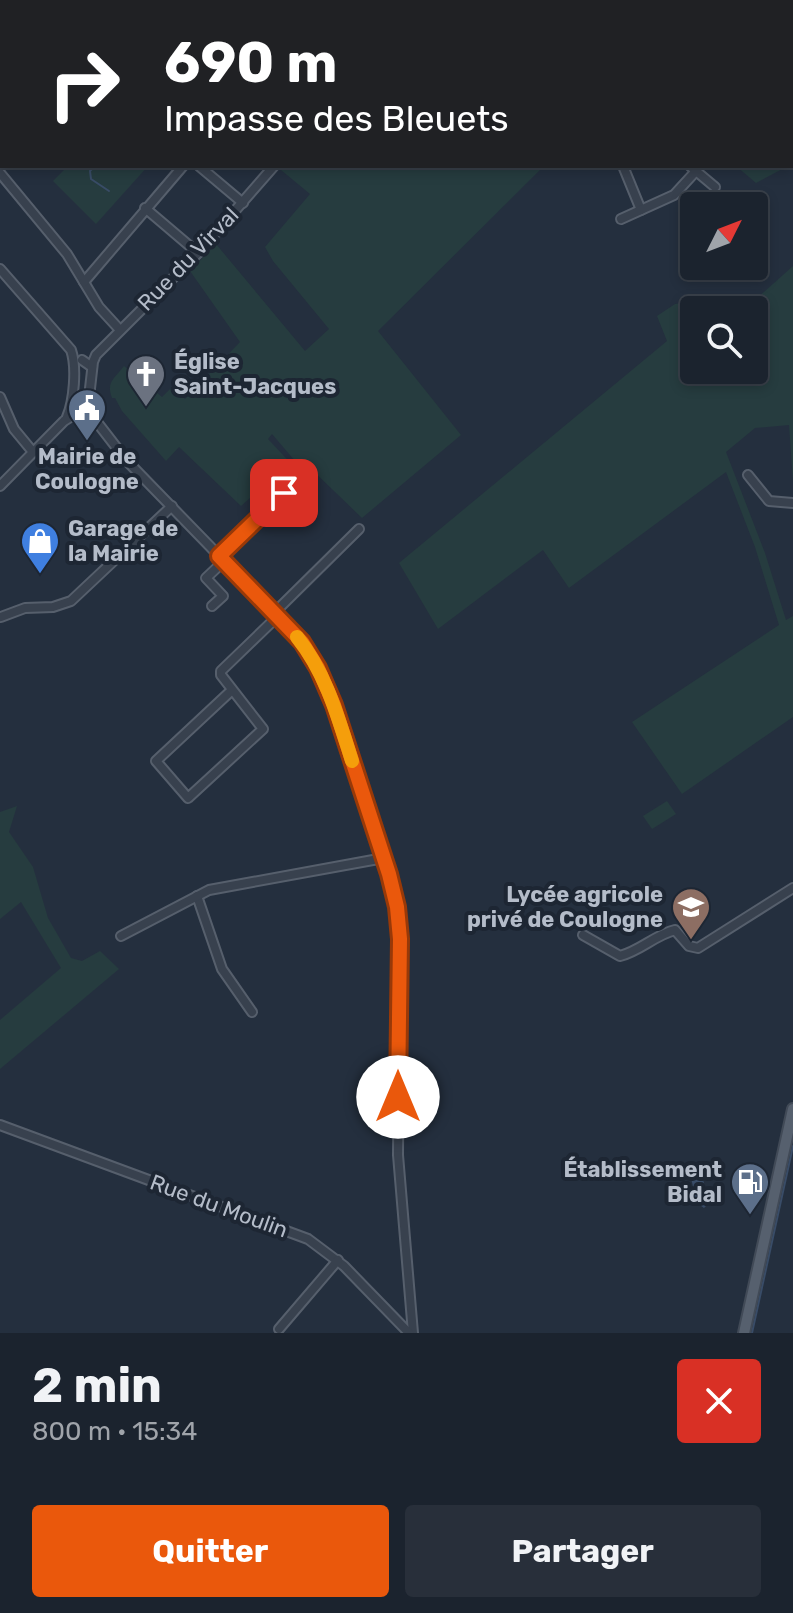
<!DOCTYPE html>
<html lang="fr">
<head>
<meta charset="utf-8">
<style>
  :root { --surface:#1b232e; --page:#282f3a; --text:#f1f3f6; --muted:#a0a4aa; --line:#39404a; --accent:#ea580c }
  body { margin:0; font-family:Rubik,sans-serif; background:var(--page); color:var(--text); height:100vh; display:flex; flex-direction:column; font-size:30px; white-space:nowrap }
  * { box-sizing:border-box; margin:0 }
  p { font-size:26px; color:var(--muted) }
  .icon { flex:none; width:44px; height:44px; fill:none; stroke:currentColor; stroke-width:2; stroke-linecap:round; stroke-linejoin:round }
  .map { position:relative; height:1333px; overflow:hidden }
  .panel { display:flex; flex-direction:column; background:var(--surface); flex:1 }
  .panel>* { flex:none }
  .hud { position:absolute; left:0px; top:0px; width:794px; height:168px; box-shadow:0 4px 12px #0003,0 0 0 2px var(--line); background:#202124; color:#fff; overflow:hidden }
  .needle { width:52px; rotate:48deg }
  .controls { position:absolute; left:680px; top:192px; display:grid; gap:16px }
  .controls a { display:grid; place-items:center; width:88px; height:88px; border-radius:8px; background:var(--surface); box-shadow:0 4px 12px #0003,0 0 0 2px var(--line); font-size:40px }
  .pin { position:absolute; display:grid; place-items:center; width:68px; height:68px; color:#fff; margin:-34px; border-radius:16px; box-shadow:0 4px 12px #0006 }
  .me { position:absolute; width:88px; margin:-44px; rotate:0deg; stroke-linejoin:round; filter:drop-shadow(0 0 6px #0008) }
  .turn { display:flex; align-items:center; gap:28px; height:168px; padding:0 32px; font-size:36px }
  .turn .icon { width:104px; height:104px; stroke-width:2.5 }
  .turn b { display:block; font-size:56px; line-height:68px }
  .round { display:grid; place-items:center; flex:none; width:84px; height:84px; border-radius:8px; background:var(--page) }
  .headline { display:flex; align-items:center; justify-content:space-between; height:136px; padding:0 32px }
  h1 { font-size:48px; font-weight:700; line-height:60px }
  .cta { display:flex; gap:16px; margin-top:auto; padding:16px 32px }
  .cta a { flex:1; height:92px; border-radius:8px; background:var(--accent); color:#fff; font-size:32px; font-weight:700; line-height:92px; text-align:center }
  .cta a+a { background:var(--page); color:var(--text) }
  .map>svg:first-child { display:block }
  .green { fill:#263c3f; fill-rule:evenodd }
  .water { fill:#394c67 }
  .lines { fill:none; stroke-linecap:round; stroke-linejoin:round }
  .stream { stroke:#394c67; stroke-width:2 }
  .minor-casing { stroke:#565f6c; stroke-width:12 }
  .major-casing { stroke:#414a57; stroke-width:14 }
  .minor { stroke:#38414e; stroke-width:8 }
  .major { stroke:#56606e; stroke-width:10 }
  .route-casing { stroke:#983908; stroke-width:20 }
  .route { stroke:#ea580c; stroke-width:14 }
  .slow { stroke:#f59e0b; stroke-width:14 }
  .labels { text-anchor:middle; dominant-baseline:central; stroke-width:8; stroke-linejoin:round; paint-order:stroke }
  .street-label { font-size:22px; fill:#b4bcc9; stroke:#1d2633 }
  .poi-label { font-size:22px; font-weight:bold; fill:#b4bcc9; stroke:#1d2633; text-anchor:start }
</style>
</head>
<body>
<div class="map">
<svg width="793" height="1333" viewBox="0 0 793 1333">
  <rect width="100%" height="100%" fill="#242f3e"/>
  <g class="green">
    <polygon points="121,0 326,0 119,2"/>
    <polygon points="68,166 148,166 96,224 53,181"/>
    <path d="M284 166H544L378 331 461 435 362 518 306 464 301 468 272 434 268 439 298 471 261 506 251 497 241 506 179 447 166 461 122 411 115 398H112C106 382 114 379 124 366L162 397 172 387 185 399 240 342 190 271 216 244 305 351 329 329 273 261 265 247 310 194 281 170Z"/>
    <polygon points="736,166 788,166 756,183"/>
    <path d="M793 266V482L789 425 755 428 726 452 765 553 786 620 793 616V717L682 794 632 722 779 625 755 547 726 472 569 588 543 550 438 629 399 563 667 341 657 316 675 304 735 298 747 307ZM694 310H754V370H694Z"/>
    <polygon points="667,801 676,814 652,829 643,816"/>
    <polygon points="17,806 9,832 33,867 48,918 71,958 82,961 100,951 119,969 0,1069 0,1020 61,968 21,902 0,919 0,812"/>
  </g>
  <path class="water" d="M697 1168C705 1179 706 1192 707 1205L704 1208 697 1203 690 1174 691 1169Z"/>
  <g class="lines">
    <g class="stream">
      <polyline points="322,2 323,0"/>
      <polyline points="95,166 90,171 91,179 109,191"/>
      <polyline points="752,1333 793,1146"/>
    </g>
    <defs>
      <g id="minor">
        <polyline points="478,0 479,2"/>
        <polyline points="553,0 554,2"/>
        <polyline points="327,2 329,2"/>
        <polyline points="415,2 417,0"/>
        <polyline points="633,2 635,0"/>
        <polyline points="199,166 243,203"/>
        <polyline points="623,166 641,210"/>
        <polyline points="690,166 715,187"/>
        <polyline points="0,173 67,254 99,307 120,330"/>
        <polyline points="145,208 198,253"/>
        <polyline points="621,219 674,195 696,171"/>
        <path d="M0 269 71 350C77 367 74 401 67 417"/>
        <polyline points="84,282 183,166"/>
        <polyline points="82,360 92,367"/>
        <polyline points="0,397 14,429 33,452"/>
        <polyline points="86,408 127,461 297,636 315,662 332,697 389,874 397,907 400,939 398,1155 413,1333"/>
        <polyline points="748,475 769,501 793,503"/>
        <polyline points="0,486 64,421 88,406 93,362 96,355 198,253 274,166"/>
        <polyline points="219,556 305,472"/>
        <polyline points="212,606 223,596 206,578 224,561"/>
        <polyline points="275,612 359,529"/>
        <polyline points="1,617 25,608 53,607 71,601 172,506"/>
        <polyline points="232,690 156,761 188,798 263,729 221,675 221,671 278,616"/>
        <polyline points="197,896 222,969 252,1012"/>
        <path d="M583 935 620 956C640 951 655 935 675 930L689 946 698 948 793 888"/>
        <polyline points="121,936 209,890 384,858"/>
        <polyline points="0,1125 308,1239 344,1266 409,1333"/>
        <polyline points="279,1329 338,1260"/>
      </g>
      <g id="major">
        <polyline points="771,0 772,2"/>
        <polyline points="792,32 793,33"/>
        <polyline points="744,1333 793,1109"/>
      </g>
    </defs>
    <use href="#minor" class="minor-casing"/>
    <use href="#major" class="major-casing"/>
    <use href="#minor" class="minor"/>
    <use href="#major" class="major"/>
  </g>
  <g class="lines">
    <defs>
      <polyline id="route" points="284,493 219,556 302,642 318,668 334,705 389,874 397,907 400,939 398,1097"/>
    </defs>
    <use href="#route" class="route-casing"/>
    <use href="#route" class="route"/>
    <path class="slow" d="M297 637C326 673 338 717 352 761"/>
  </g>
  <defs>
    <symbol id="church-pin" viewBox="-11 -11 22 30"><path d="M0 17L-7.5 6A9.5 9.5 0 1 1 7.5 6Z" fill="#6b7280" stroke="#1d2633"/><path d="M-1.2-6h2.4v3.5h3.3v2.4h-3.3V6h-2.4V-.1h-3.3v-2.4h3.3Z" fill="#fff"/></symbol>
    <symbol id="civic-pin" viewBox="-11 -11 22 30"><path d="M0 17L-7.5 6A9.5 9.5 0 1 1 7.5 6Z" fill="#5c6f8a" stroke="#1d2633"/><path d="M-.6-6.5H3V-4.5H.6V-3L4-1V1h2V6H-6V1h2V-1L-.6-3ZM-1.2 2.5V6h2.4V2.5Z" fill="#fff"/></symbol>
    <symbol id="shop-pin" viewBox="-11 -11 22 30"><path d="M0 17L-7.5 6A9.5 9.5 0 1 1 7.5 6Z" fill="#3f7fe0" stroke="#1d2633"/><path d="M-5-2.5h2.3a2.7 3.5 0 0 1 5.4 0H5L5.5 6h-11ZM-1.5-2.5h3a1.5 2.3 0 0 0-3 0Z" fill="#fff"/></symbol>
    <symbol id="school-pin" viewBox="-11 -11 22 30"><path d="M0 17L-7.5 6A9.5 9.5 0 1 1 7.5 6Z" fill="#8d6e63" stroke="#1d2633"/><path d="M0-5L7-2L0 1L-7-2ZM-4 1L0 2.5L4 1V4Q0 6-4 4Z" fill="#fff"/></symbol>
    <symbol id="fuel-pin" viewBox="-11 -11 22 30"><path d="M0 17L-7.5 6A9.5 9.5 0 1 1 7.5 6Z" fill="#5c6f8a" stroke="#1d2633"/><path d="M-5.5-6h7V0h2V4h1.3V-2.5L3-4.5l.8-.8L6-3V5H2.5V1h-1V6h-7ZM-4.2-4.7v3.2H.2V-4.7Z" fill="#fff"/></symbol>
  </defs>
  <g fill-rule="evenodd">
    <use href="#church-pin" x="124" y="352" width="44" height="60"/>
    <use href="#civic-pin" x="65" y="386" width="44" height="60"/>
    <use href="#shop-pin" x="18" y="519" width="44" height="60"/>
    <use href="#school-pin" x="669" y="885" width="44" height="60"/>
    <use href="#fuel-pin" x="728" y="1160" width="44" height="60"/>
  </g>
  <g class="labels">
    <g class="street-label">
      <text transform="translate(188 259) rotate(-46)">Rue du Virval</text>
      <text transform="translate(219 1206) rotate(20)">Rue du Moulin</text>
    </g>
    <g class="poi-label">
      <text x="174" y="361">Église<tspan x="174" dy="25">Saint-Jacques</tspan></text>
      <text x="87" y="456" text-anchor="middle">Mairie de<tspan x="87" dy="25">Coulogne</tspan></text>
      <text x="68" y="528">Garage de<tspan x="68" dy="25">la Mairie</tspan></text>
      <text x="663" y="894" text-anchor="end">Lycée agricole<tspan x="663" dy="25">privé de Coulogne</tspan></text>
      <text x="722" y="1169" text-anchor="end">Établissement<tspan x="722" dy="25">Bidal</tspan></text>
    </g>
  </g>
</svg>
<div class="controls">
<a><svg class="needle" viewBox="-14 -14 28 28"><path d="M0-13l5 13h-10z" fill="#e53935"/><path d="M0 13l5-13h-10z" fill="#a0a4aa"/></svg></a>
<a><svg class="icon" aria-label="search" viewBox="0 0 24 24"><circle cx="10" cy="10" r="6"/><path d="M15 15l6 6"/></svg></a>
</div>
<div class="pin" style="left:284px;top:493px;background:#d93025"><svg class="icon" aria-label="arrive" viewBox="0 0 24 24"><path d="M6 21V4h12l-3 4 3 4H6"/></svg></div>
<svg class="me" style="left:398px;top:1097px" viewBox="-20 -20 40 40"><circle r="19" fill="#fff"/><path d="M0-13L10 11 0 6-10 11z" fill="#ea580c"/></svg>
<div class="hud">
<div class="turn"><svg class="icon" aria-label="right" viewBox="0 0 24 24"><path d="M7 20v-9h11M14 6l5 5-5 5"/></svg><div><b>690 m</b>Impasse des Bleuets</div></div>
</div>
</div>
<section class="panel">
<div class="headline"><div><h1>2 min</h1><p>800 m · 15:34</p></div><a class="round" style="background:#d93025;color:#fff"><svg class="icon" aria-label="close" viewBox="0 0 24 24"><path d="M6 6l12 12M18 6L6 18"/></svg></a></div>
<div class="cta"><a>Quitter</a><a>Partager</a></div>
</section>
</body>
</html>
